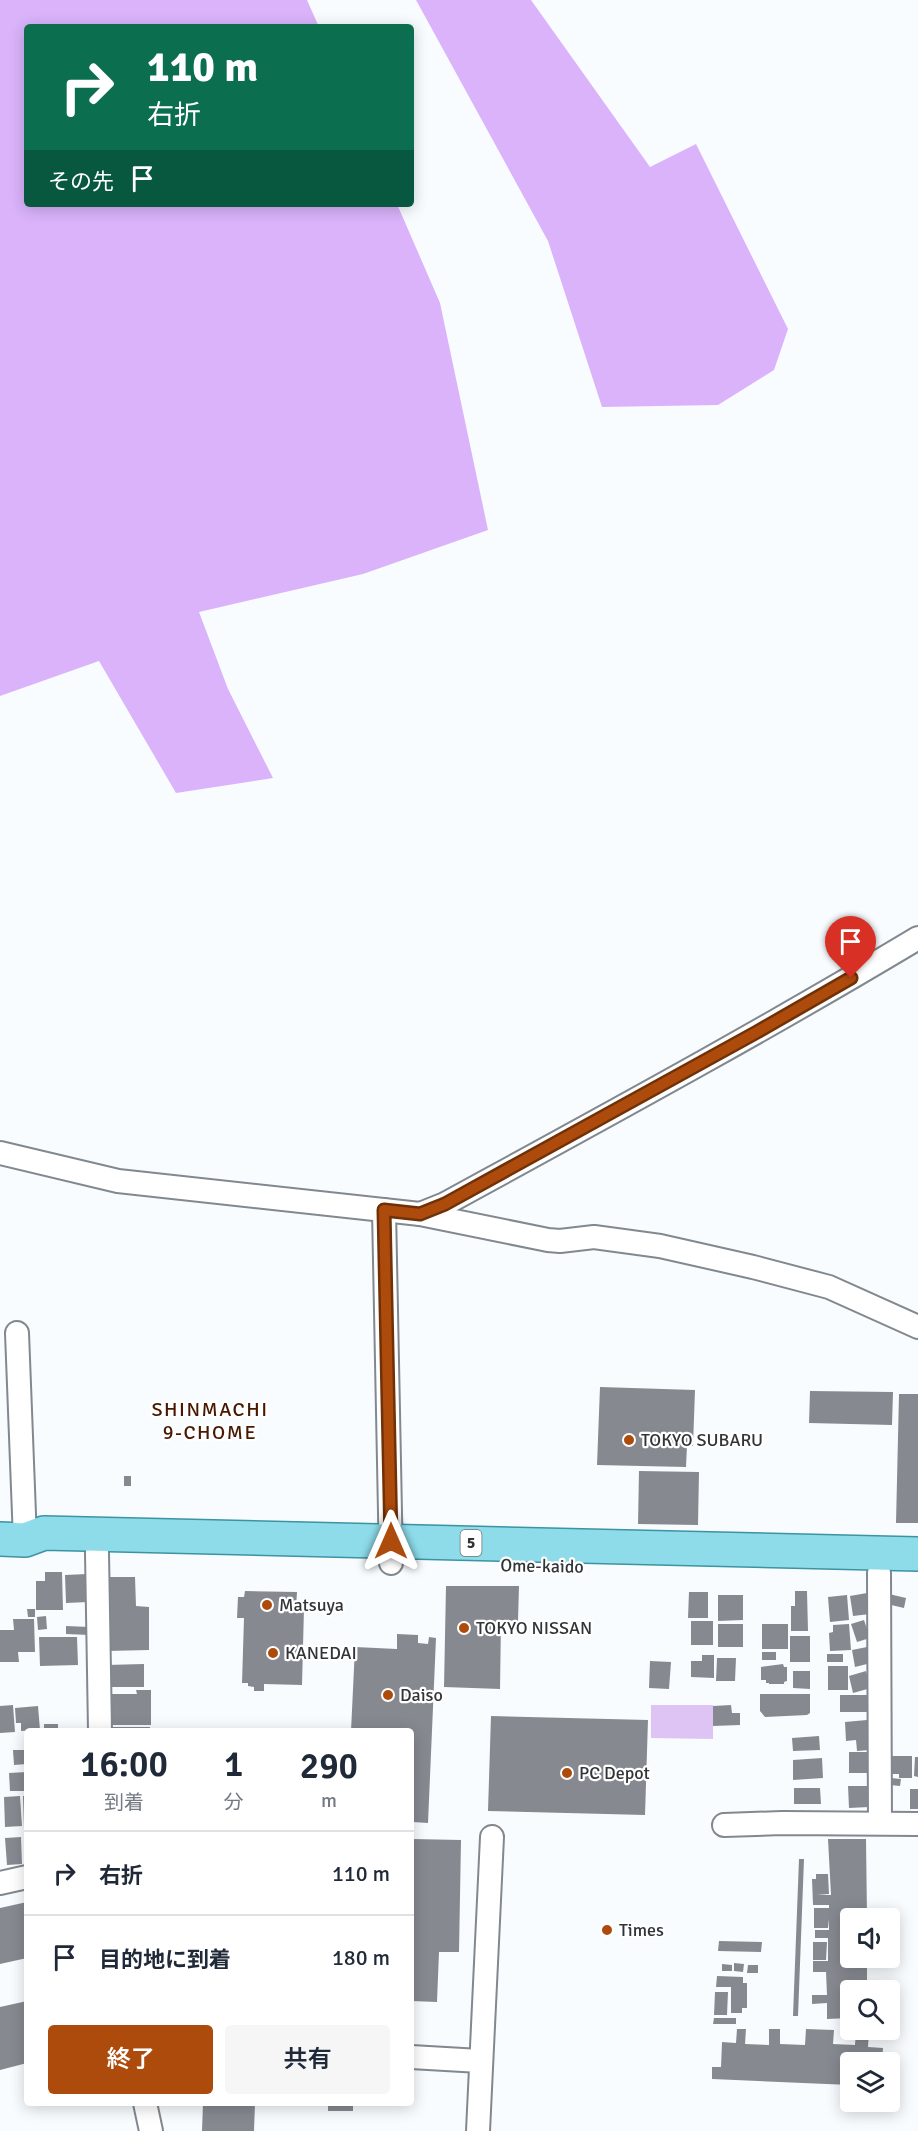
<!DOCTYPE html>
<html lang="ja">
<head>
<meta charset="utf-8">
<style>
  :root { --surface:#fff; --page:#f6f6f7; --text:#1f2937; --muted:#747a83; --line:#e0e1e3; --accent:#ad4b0d }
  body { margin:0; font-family:Signika,"Noto Sans JP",sans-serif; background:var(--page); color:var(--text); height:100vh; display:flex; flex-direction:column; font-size:22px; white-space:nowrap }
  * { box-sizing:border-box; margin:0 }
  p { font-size:20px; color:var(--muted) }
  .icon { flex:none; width:33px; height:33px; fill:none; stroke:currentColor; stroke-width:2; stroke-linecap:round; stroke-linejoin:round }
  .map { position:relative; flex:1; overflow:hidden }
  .panel { position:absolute; left:24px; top:1728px; width:390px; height:378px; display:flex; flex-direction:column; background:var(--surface); border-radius:6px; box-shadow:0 3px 15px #0003 }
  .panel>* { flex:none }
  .top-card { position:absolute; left:24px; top:24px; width:390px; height:183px; border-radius:6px; box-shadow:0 3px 15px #0003; background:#0b6e4f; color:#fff; overflow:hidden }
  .buttons { position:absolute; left:840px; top:1908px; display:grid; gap:12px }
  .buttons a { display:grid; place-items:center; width:60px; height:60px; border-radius:6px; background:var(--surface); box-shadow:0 3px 15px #0003; font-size:30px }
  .pin { position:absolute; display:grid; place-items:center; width:51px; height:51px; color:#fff; margin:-62px -26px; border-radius:50% 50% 50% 0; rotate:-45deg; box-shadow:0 0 6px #0007 }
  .pin .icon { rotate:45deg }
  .me { position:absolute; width:66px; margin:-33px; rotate:0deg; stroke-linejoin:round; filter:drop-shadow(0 0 4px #0008) }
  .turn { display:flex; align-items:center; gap:21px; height:126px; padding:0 24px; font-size:27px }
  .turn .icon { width:78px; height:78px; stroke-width:2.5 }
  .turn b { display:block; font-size:42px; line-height:51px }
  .then { display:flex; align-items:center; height:57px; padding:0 24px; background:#0003; gap:12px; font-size:22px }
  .eta { display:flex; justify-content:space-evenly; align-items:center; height:102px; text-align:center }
  .eta b { font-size:36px; font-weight:600; line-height:42px }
  .cta { display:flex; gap:12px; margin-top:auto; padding:12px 24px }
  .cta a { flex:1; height:69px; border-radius:6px; background:var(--accent); color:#fff; font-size:24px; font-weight:600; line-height:69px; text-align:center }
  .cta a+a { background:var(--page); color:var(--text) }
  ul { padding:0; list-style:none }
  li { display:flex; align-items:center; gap:18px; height:84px; padding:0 24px; border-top:2px solid var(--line) }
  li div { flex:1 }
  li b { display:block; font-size:22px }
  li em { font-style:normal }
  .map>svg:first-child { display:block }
  .green { fill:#dec4f4 }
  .forest { fill:#dab3fb }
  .building { fill:#878991 }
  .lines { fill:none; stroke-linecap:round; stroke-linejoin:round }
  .minor-casing { stroke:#81888f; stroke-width:26 }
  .primary-casing { stroke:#3c93a3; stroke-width:36 }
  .minor { stroke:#fff; stroke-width:22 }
  .primary { stroke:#8edcea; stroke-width:33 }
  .route-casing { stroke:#703108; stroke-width:15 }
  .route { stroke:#ad4b0d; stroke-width:10 }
  .poi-dot { fill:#ad4b0d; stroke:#fff; stroke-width:2 }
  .labels { text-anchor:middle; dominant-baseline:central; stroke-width:4.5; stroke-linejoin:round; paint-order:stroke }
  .shield { fill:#fff; stroke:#707274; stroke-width:1.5 }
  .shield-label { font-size:16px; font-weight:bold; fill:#323538 }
  .poi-label { font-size:18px; fill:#323538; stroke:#fff; text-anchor:start }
  .street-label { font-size:18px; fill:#323538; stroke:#fff }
  .neighbourhood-label { font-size:20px; letter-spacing:1.5px; fill:#481900; stroke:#fff }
</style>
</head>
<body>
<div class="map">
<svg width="918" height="2131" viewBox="0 0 918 2131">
  <rect width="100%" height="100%" fill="#f8fcfe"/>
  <polygon class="green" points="651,1705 713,1705 713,1739 651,1738"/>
  <g class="forest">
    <polygon points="0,0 307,0 319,27 27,27 27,204 397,204 440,303 488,530 363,574 199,612 228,689 273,778 176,793 99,661 0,696"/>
    <polygon points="416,0 531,0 650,167 696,144 788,329 774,370 718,405 602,407 548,241"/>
  </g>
  <g class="building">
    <polygon points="600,1387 695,1390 693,1446 687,1446 686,1467 597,1465"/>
    <polygon points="810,1391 893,1392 892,1425 809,1423"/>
    <polygon points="899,1394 918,1394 918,1523 896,1523"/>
    <polygon points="639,1471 699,1472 698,1525 638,1524"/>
    <rect x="124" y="1476" width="7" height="10"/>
    <polygon points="45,1572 62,1572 63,1610 36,1610 36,1581 45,1581"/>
    <polygon points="87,1574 88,1602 66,1603 65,1575"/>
    <polygon points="106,1577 135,1577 136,1606 149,1607 149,1650 107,1651"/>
    <polygon points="446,1586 519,1586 518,1621 501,1620 500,1689 444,1687"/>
    <polygon points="245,1591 297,1592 296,1608 304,1608 302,1685 264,1684 264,1691 254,1691 254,1687 248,1686 248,1683 242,1683 244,1618 237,1618 238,1597 244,1597"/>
    <polygon points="795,1591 807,1591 808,1631 791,1631 791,1606 795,1606"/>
    <polygon points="689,1592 708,1592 708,1618 688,1618"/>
    <polygon points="867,1593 870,1614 853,1616 850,1596"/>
    <polygon points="889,1594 906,1598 904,1608 887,1604"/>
    <polygon points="718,1595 743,1595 743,1620 718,1621"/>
    <polygon points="847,1595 849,1620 830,1622 828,1597"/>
    <polygon points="27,1609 35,1609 35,1617 28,1617"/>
    <polygon points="46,1616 47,1629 38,1630 37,1617"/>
    <polygon points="13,1619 34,1619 35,1652 18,1652 19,1662 0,1662 0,1630 14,1630"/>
    <polygon points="864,1620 870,1638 857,1642 851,1624"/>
    <rect x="691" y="1621" width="22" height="24"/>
    <rect x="718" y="1624" width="25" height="23"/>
    <rect x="762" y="1624" width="26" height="25"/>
    <polygon points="849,1624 851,1650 830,1651 829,1633 833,1632 833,1625"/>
    <polygon points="66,1626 90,1627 90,1635 66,1634"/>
    <polygon points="397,1634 418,1635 418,1643 428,1644 429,1637 436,1638 428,1823 413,1822 413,1815 411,1815 411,1731 351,1731 355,1647 397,1649"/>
    <rect x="790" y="1636" width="20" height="26"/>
    <polygon points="39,1637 77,1637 78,1665 40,1666"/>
    <polygon points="867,1647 871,1663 855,1667 852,1650"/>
    <rect x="762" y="1652" width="14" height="8"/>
    <rect x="827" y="1654" width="16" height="8"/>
    <polygon points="702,1655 714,1655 714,1678 691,1677 691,1661 702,1661"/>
    <polygon points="717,1658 736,1658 735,1681 716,1681"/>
    <polygon points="650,1661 671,1662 669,1689 649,1688"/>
    <polygon points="144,1664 144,1687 106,1687 106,1665"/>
    <polygon points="783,1664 784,1667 787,1667 787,1681 784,1682 784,1684 769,1684 769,1683 766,1683 766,1680 761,1680 761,1667"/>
    <rect x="828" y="1666" width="20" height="24"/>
    <polygon points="793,1671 810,1671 810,1689 793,1688"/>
    <polygon points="866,1671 871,1688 853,1693 849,1676"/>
    <polygon points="136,1690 151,1690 151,1725 110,1725 110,1694 137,1694"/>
    <polygon points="760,1694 810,1694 810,1713 807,1715 765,1717 760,1711"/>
    <rect x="840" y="1695" width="28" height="17"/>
    <polygon points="13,1705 15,1732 0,1733 0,1706"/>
    <polygon points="731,1705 732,1713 740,1713 740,1725 713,1726 713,1706"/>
    <polygon points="38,1706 40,1730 21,1731 21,1723 16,1723 15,1708"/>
    <polygon points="491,1716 648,1720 645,1815 488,1811"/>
    <polygon points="867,1720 870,1750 857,1751 856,1740 846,1741 845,1722"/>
    <rect x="44" y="1724" width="14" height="7"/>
    <rect x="110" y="1727" width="40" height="4"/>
    <polygon points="819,1736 820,1750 793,1751 792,1738"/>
    <polygon points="13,1750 27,1750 27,1764 14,1765"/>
    <rect x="849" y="1752" width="20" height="21"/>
    <polygon points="892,1756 912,1756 912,1778 899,1778 899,1774 890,1774 890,1759 892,1759"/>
    <polygon points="915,1757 918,1757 918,1777 914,1776"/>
    <polygon points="822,1758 823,1778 793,1780 793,1760"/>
    <polygon points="27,1772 27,1791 10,1791 9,1773"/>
    <polygon points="891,1778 901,1779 900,1786 890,1785"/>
    <polygon points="848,1786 869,1786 869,1807 849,1808"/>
    <polygon points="794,1788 820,1788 821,1804 794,1804"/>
    <rect x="910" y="1789" width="8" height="20"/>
    <polygon points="20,1796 22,1826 5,1827 4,1797"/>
    <polygon points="23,1796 27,1796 27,1829 24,1829"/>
    <polygon points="21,1837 22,1864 7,1865 5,1838"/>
    <polygon points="412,1839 461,1840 459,1952 439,1952 437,2002 411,2001"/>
    <polygon points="828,1839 866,1839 867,1918 850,1918 850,1958 867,1958 867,1990 850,1990 850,2018 827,2019 827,2003 812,2004 812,1995 827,1995 826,1972 813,1972 813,1961 828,1961 828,1938 815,1938 815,1930 829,1930 829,1919 828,1928 814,1928 814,1908 829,1908 829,1905 813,1905 812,1879 816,1879 816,1874 828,1874 829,1894 817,1895 831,1895"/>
    <polygon points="799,1859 804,1859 798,2016 793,2016"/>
    <polygon points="27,1902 27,1958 0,1964 0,1908"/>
    <polygon points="719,1941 762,1942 761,1952 718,1951"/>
    <polygon points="813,1942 827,1942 826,1960 813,1960"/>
    <polygon points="734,1963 744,1964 743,1972 734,1971"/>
    <polygon points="722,1964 732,1965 732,1971 722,1971"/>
    <polygon points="748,1965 758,1965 758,1973 747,1973"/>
    <polygon points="717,1976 743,1977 743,1983 747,1983 747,2008 742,2008 742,2013 731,2013 731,1987 716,1987"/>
    <polygon points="715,1992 728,1992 727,2015 714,2015"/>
    <polygon points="27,2001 27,2063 0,2070 0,2007"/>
    <polygon points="714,2018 736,2018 736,2024 713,2024"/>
    <polygon points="737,2029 746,2029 745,2044 769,2045 769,2029 780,2029 780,2044 805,2045 806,2029 834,2030 833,2044 855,2045 856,2031 869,2032 868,2047 883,2048 882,2062 850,2062 850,2085 712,2079 712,2067 721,2067 722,2042 736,2043"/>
    <polygon points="203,2103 255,2103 254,2131 202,2131"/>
    <rect x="328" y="2104" width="25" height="7"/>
  </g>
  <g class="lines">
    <defs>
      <g id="minor">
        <polyline points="0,1153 118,1181 420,1214 548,1240 560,1241 594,1237 660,1246 753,1267 829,1287 918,1327"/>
        <polyline points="384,1210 391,1563"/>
        <path d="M420 1214 445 1204C604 1117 763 1031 918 938"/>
        <polyline points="17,1333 25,1540"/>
        <polyline points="97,1553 100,1731"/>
        <polyline points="879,1573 880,1823"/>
        <polyline points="724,1825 782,1823 918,1824"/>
        <polyline points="0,1883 27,1877"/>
        <polyline points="411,2057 480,2061"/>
        <polyline points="145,2103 151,2131"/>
        <polyline points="478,2131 492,1837"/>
      </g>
      <polyline id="primary" points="0,1539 25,1540 44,1533 918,1554"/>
    </defs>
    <use href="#minor" class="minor-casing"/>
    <use href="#primary" class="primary-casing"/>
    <use href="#minor" class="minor"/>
    <use href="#primary" class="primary"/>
  </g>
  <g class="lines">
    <defs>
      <polyline id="route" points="391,1541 384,1210 420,1214 445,1204 757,1032 851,978"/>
    </defs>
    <use href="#route" class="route-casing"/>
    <use href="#route" class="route"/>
  </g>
  <g class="poi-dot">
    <circle cx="629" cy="1440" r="6"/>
    <circle cx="267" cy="1605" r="6"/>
    <circle cx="464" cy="1628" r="6"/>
    <circle cx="273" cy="1653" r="6"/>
    <circle cx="388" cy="1695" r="6"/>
    <circle cx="567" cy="1773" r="6"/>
    <circle cx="607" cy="1930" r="6"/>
  </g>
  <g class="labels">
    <rect class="shield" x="460.5" y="1530" width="21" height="26" rx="4.5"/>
    <g class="shield-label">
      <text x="471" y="1543">5</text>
    </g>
    <g class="poi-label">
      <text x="641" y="1440">TOKYO SUBARU</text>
      <text x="279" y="1605">Matsuya</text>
      <text x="476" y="1628">TOKYO NISSAN</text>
      <text x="285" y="1653">KANEDAI</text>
      <text x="400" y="1695">Daiso</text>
      <text x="579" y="1773">PC Depot</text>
      <text x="619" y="1930">Times</text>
    </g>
    <g class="street-label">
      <text transform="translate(542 1566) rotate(1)">Ome-kaido</text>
    </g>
    <g class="neighbourhood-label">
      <text x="210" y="1409">SHINMACHI<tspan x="210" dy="23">9-CHOME</tspan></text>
    </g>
  </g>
</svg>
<div class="buttons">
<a><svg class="icon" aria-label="sound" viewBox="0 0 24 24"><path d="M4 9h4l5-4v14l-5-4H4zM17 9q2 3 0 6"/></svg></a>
<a><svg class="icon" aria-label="search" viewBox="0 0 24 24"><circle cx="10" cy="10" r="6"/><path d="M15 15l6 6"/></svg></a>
<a><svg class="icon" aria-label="layers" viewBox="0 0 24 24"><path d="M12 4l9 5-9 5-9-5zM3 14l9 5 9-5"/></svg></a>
</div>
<div class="pin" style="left:851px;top:978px;background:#d93025"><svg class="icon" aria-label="arrive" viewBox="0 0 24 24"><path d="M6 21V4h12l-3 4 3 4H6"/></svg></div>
<svg class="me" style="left:391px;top:1541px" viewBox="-20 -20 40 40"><path d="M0-17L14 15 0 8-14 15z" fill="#ad4b0d" stroke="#fff" stroke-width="4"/></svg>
<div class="top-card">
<div class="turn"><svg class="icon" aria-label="right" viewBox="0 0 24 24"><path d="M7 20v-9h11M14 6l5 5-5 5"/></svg><div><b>110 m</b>右折</div></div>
<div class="then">その先<svg class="icon" aria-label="arrive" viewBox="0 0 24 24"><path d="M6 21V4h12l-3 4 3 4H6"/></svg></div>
</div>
<section class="panel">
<div class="eta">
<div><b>16:00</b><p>到着</p></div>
<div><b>1</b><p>分</p></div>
<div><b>290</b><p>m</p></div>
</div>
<ul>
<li><svg class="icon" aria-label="right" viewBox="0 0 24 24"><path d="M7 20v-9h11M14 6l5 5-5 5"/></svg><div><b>右折</b></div><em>110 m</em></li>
<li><svg class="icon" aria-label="arrive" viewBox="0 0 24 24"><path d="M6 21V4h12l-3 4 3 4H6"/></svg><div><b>目的地に到着</b></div><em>180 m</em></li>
</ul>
<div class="cta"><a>終了</a><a>共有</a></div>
</section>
</div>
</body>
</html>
